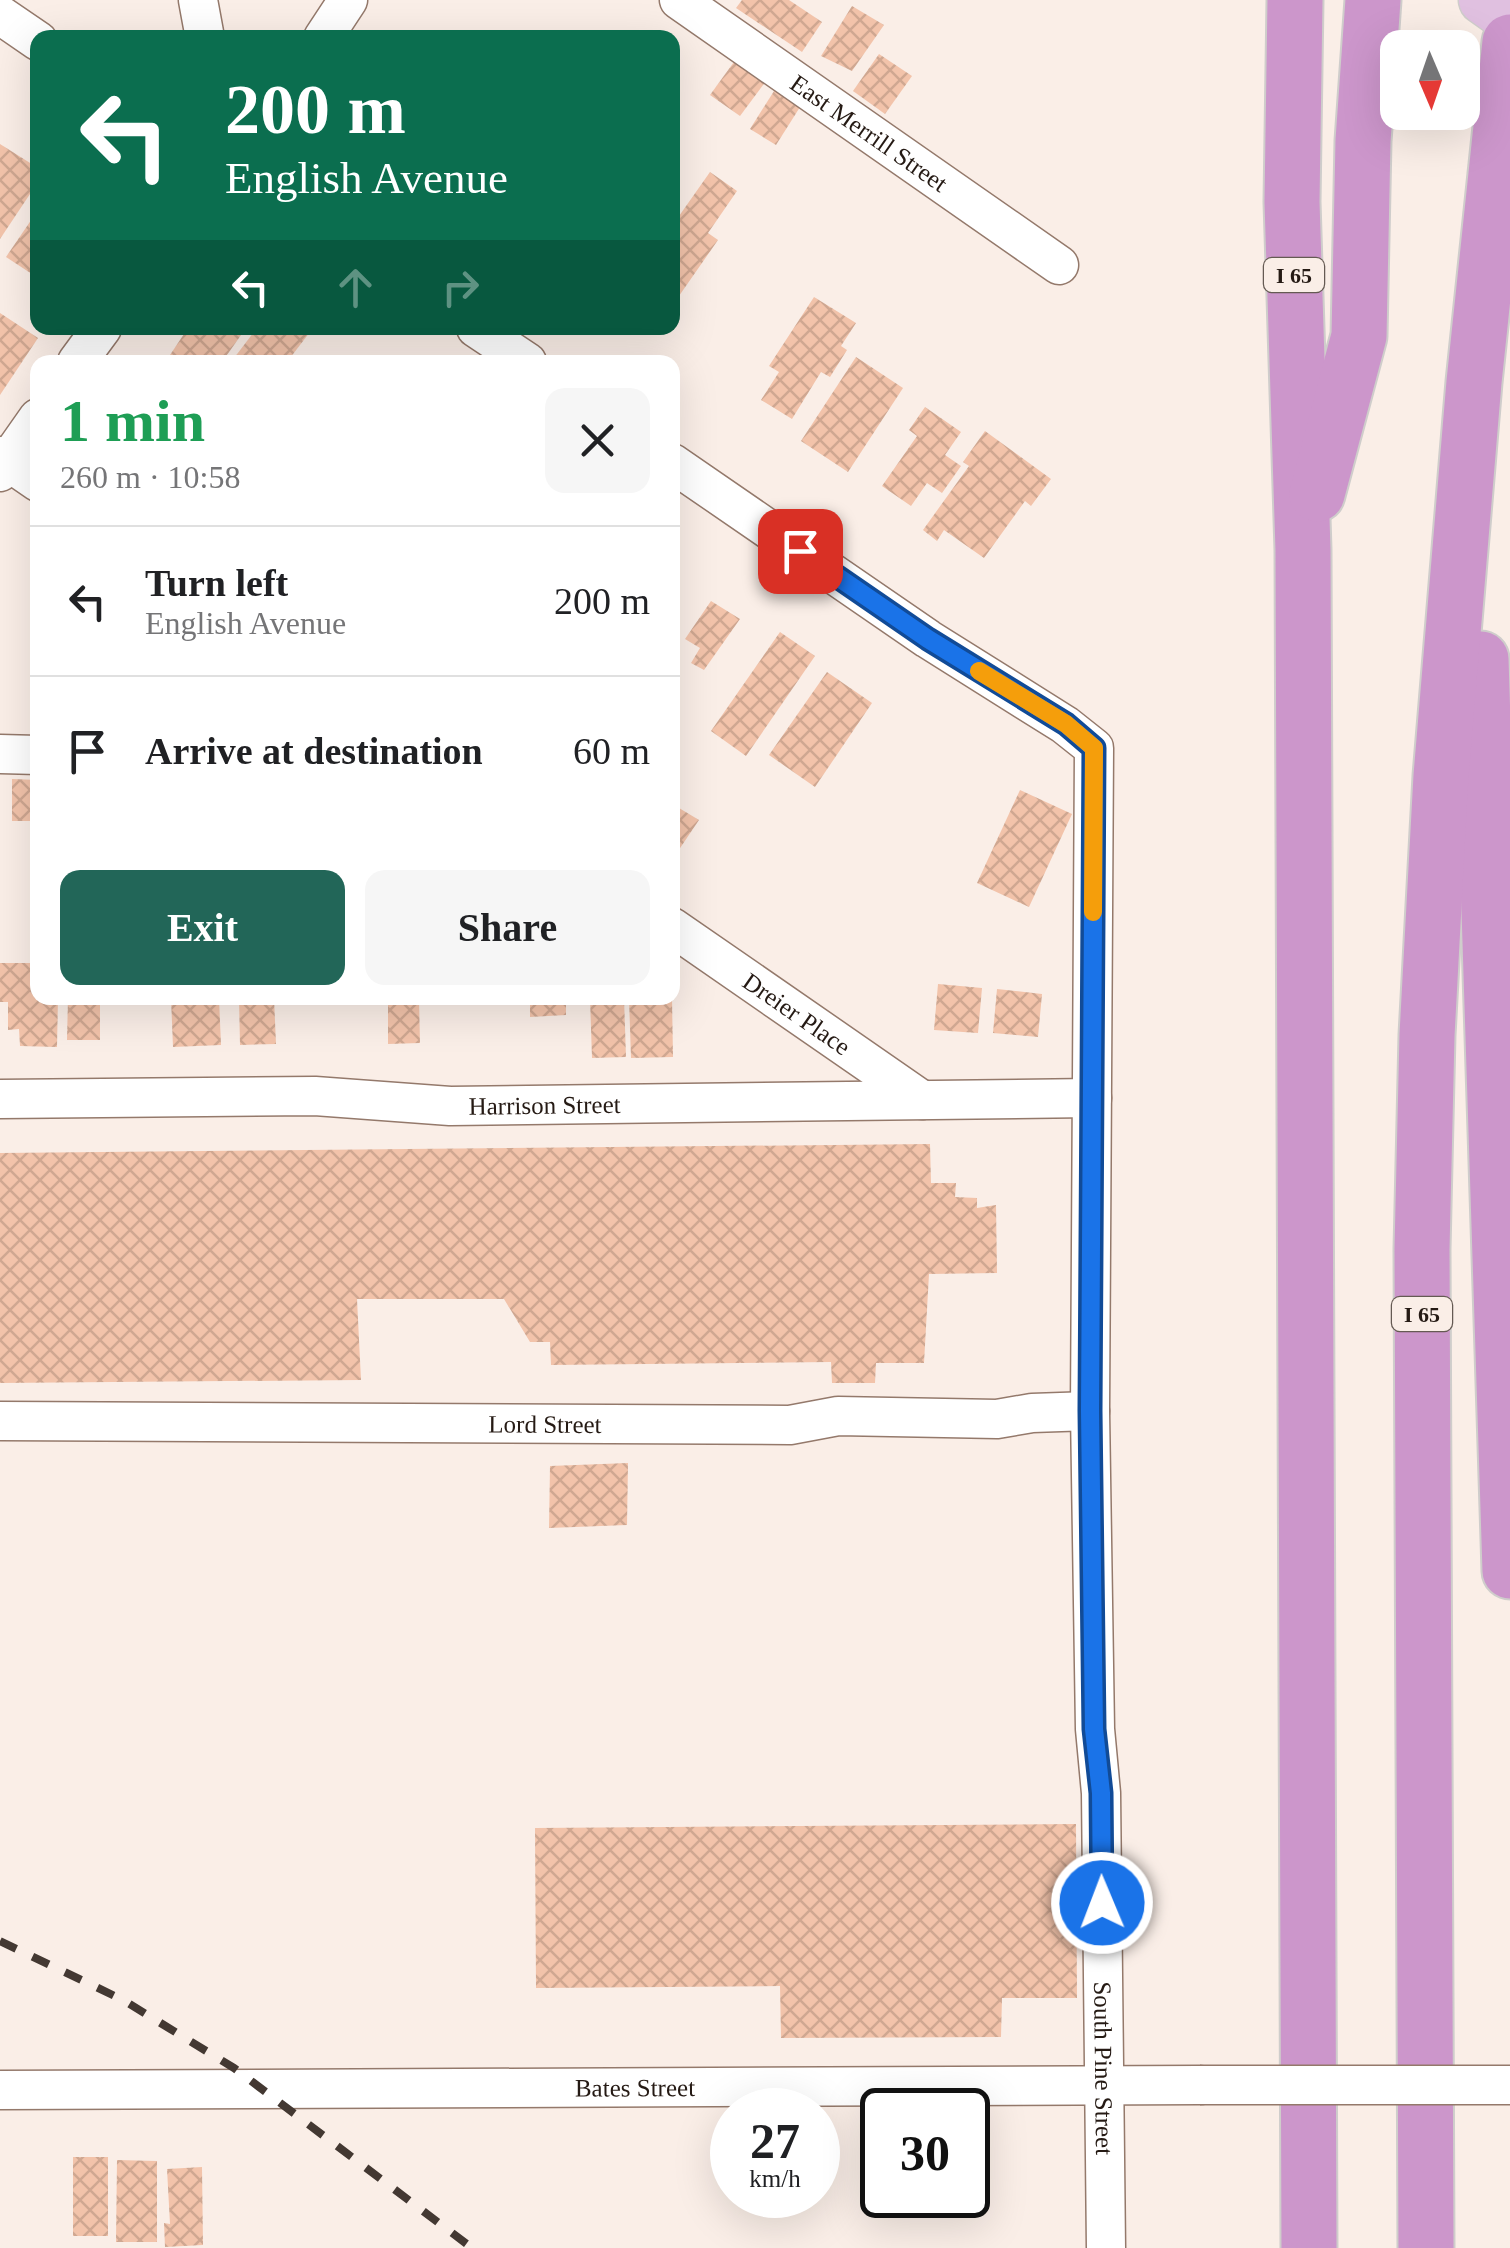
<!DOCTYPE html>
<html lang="en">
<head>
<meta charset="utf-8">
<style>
  :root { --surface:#fff; --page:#f6f6f6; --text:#202124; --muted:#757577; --line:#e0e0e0; --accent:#226658 }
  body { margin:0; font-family:Georgia,serif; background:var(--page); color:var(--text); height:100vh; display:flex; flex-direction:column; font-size:38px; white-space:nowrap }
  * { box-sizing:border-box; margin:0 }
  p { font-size:32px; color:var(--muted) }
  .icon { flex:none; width:55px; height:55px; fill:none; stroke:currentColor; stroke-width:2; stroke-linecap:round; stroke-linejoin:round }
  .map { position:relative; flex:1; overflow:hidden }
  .sheet { position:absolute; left:30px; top:355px; width:650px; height:650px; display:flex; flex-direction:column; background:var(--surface); border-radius:20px; box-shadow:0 10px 40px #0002 }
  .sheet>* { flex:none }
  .hud { position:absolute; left:30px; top:30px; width:650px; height:305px; border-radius:20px; box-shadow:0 10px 40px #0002; background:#0b6e4f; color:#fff; overflow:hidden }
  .needle { width:65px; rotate:178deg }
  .fabs { position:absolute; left:1380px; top:30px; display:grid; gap:20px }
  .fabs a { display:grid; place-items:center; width:100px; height:100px; border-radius:20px; background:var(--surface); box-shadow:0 10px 40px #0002; font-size:50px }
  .speed { position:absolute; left:710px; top:2088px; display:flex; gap:20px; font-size:50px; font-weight:700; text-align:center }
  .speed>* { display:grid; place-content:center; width:130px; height:130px; border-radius:50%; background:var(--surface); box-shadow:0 10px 40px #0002; line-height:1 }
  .speed small { font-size:25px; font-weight:400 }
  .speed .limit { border:5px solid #111; border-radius:15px; background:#fff; color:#111 }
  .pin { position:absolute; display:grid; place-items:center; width:85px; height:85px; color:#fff; margin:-42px; border-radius:20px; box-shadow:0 5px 15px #0006 }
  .me { position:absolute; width:110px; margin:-55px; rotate:359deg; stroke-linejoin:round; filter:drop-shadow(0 0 8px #0008) }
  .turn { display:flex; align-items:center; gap:35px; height:210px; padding:0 30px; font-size:45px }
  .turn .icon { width:130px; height:130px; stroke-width:2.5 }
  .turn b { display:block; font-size:70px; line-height:85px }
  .lanes { display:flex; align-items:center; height:95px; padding:0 30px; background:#0003; justify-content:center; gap:50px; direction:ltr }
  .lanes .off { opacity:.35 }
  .round { display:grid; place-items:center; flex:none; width:105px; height:105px; border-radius:20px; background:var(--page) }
  .overview { display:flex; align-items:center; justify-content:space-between; height:170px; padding:0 30px }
  h1 { font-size:60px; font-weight:600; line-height:75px; color:#1e9e55 }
  .button { display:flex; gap:20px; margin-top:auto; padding:20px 30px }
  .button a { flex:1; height:115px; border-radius:20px; background:var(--accent); color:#fff; font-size:40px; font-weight:600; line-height:115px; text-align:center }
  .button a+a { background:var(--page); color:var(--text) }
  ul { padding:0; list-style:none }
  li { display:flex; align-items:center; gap:30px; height:150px; padding:0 30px; border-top:2px solid var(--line) }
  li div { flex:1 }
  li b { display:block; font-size:38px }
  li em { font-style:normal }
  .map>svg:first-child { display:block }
  .building { fill:url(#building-cross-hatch) }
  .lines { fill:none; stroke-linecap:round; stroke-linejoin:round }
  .minor-casing { stroke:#94796b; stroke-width:41 }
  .major-casing { stroke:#cfcdcb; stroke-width:51 }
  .highway-casing { stroke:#cfcdcb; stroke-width:59 }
  .minor { stroke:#fff; stroke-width:38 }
  .major { stroke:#e0c0e0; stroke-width:48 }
  .highway { stroke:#cc96cb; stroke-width:55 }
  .rail { stroke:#433832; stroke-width:8; stroke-dasharray:18 18; stroke-linecap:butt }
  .minor-bridge-casing { stroke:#94796b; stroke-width:41; stroke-linecap:butt }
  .minor-bridge { stroke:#fff; stroke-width:38 }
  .route-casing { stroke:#114b97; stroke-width:25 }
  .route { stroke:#1a73e8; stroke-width:18 }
  .slow { stroke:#f59e0b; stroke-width:18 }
  .labels { text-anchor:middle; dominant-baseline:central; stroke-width:9; stroke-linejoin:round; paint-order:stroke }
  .shield { fill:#faeee7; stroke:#655a53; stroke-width:2.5 }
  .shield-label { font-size:22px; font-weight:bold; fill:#251a14 }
  .street-label { font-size:25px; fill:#251a14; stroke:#faeee7 }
</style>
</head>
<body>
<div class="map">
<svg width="1510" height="2248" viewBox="0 0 1510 2248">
  <defs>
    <pattern id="building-cross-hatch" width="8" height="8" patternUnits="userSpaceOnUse" patternTransform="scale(2.5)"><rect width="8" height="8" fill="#f2c3aa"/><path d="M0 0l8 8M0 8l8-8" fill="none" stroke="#cfa791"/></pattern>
  </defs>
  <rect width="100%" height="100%" fill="#faeee7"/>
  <g class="building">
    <polygon points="742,0 789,0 822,22 802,52 736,8"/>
    <polygon points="852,6 884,25 852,71 821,56"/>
    <polygon points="879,54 912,76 885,114 853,91"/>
    <polygon points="739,55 769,77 740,116 710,95"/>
    <polygon points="781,80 807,96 776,145 750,129"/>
    <polygon points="0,144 38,168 38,182 0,239"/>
    <polygon points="710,172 737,191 708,233 718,240 672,306 672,226"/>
    <polygon points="38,210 38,278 6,257"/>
    <polygon points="814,297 856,323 841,346 847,350 830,377 821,372 792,419 761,400 779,372 769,366"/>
    <polygon points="0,313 38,338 0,395"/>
    <polygon points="188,328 246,328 222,362 181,362 170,355"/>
    <polygon points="257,328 313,328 287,362 231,362"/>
    <polygon points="856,357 903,388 848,472 801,441"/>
    <polygon points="925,407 961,432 945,455 961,466 942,493 927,483 911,506 882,486 917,436 909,430"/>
    <polygon points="985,431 1051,479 1031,506 1025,501 984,558 944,530 937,541 923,530 969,466 963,462"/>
    <polygon points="711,601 740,619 704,670 691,663 700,648 685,639"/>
    <polygon points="780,632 815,656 746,756 711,731"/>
    <polygon points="827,672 872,703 815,787 769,755"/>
    <polygon points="12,779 38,780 38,821 12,821"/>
    <polygon points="1020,790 1072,814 1029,907 977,883"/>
    <polygon points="674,805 699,820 672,860 672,807"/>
    <polygon points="0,963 38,963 38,998 58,998 57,1047 20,1046 19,1029 8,1030 8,1002 0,1002"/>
    <polygon points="938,984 982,988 978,1033 934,1030"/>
    <polygon points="997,989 1042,994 1038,1037 993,1033"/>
    <polygon points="68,998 100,998 100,1040 67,1040"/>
    <polygon points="171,998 219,998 221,1045 173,1047"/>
    <polygon points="239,998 274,998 276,1044 240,1045"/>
    <polygon points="388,998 419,998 420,1043 388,1044"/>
    <polygon points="530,998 566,998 566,1015 530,1017"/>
    <polygon points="590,998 624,998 626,1057 592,1058"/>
    <polygon points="629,998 672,998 673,1057 631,1058"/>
    <polygon points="930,1144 931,1183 956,1183 955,1197 977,1198 977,1208 996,1205 997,1273 929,1274 924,1363 876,1363 875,1383 832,1383 831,1362 551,1365 550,1342 530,1342 504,1299 357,1299 361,1380 0,1383 0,1153"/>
    <polygon points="628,1463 627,1525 549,1528 550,1466"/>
    <polygon points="1076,1824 1077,1998 1002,1998 1001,2037 781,2038 780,1986 536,1988 535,1828"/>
    <rect x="73" y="2157" width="35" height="79"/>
    <polygon points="117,2160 157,2161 157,2242 116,2242"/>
    <polygon points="202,2167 203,2245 165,2247 164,2223 170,2224 167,2169"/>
  </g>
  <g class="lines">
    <defs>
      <g id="minor">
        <polyline points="198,0 205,38"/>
        <path id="s1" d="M679 0 1059 265"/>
        <polyline points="0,15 38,41"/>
        <polyline points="323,38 348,0"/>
        <polyline points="476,328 527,362"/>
        <polyline points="77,362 102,328"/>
        <polyline points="0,456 38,482"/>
        <path id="s2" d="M672 463 928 639 1065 725 1094 748 1090 1411 1095 1729 1101 1793 1106 2248"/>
        <polyline points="0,472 38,418"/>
        <polyline points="0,754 38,755"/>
        <path id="s3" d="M672 927 922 1100"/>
        <path id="s4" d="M0 1099 315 1096 450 1106 1092 1098"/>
        <path id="s5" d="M0 1421 790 1425 838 1416 997 1419 1032 1413 1090 1411"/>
        <path id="s6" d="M0 2090 1200 2085"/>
      </g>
      <polyline id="major" points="1483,0 1510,19"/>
      <g id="highway">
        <polyline points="1295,0 1292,202 1303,550 1309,2248"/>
        <polyline points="1317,494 1359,336 1363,141 1373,0"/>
        <polyline points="1481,659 1510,1571"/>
        <polyline points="1426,2248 1422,1249 1427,1035 1441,776 1474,382 1510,42"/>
      </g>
    </defs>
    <use href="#minor" class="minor-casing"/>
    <use href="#major" class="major-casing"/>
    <use href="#highway" class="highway-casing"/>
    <use href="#minor" class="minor"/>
    <use href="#major" class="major"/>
    <use href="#highway" class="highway"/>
    <polyline class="rail" points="0,1941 123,2000 234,2068 472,2248"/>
    <defs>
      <polyline id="minor-bridge" points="1200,2085 1510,2085"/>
    </defs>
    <use href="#minor-bridge" class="minor-bridge-casing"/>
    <use href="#minor-bridge" class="minor-bridge"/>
  </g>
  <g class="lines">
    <defs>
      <polyline id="route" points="800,551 928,639 1066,724 1094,748 1090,1411 1094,1729 1101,1793 1102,1903"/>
    </defs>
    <use href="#route" class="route-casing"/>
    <use href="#route" class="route"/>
    <polyline class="slow" points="979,671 1066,724 1094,748 1093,912"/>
  </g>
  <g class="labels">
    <g class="shield">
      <rect x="1264" y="258" width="60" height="34" rx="8"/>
      <rect x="1392" y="1297" width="60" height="34" rx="8"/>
    </g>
    <g class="shield-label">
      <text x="1294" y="275">I 65</text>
      <text x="1422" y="1314">I 65</text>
    </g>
    <g class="street-label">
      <text stroke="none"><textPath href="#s1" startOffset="232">East Merrill Street</textPath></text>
      <text stroke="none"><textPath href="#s3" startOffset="152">Dreier Place</textPath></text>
      <text stroke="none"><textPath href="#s4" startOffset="545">Harrison Street</textPath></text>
      <text stroke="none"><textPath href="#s5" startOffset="545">Lord Street</textPath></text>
      <text stroke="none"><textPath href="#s2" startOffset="1830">South Pine Street</textPath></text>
      <text stroke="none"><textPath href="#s6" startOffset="635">Bates Street</textPath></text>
    </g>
  </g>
</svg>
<div class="fabs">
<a><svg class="needle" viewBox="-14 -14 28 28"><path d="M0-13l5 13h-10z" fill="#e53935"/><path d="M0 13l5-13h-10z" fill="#757577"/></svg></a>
</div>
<div class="speed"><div>27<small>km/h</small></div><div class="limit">30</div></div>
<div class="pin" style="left:800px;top:551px;background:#d93025"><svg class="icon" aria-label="arrive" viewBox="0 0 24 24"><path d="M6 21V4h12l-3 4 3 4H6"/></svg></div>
<svg class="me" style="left:1102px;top:1903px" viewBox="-20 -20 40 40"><circle r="17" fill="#1a73e8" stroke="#fff" stroke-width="3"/><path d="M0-11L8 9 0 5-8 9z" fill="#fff"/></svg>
<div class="hud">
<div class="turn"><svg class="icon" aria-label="left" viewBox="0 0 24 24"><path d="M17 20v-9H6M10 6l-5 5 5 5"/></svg><div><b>200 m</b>English Avenue</div></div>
<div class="lanes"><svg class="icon" aria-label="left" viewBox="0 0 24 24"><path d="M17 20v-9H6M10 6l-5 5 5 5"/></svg><svg class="icon off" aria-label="ahead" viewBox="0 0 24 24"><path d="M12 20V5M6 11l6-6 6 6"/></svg><svg class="icon off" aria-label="right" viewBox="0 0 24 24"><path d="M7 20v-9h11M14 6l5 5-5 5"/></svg></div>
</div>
<section class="sheet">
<div class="overview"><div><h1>1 min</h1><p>260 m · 10:58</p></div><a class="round"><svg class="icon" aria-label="close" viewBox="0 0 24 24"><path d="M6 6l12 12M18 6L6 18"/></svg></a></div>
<ul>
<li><svg class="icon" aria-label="left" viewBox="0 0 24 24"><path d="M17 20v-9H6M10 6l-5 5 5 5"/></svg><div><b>Turn left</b><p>English Avenue</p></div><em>200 m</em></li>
<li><svg class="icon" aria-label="arrive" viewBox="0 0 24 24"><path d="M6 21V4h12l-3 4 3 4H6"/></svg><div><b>Arrive at destination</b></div><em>60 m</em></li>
</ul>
<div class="button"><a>Exit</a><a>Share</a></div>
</section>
</div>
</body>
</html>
